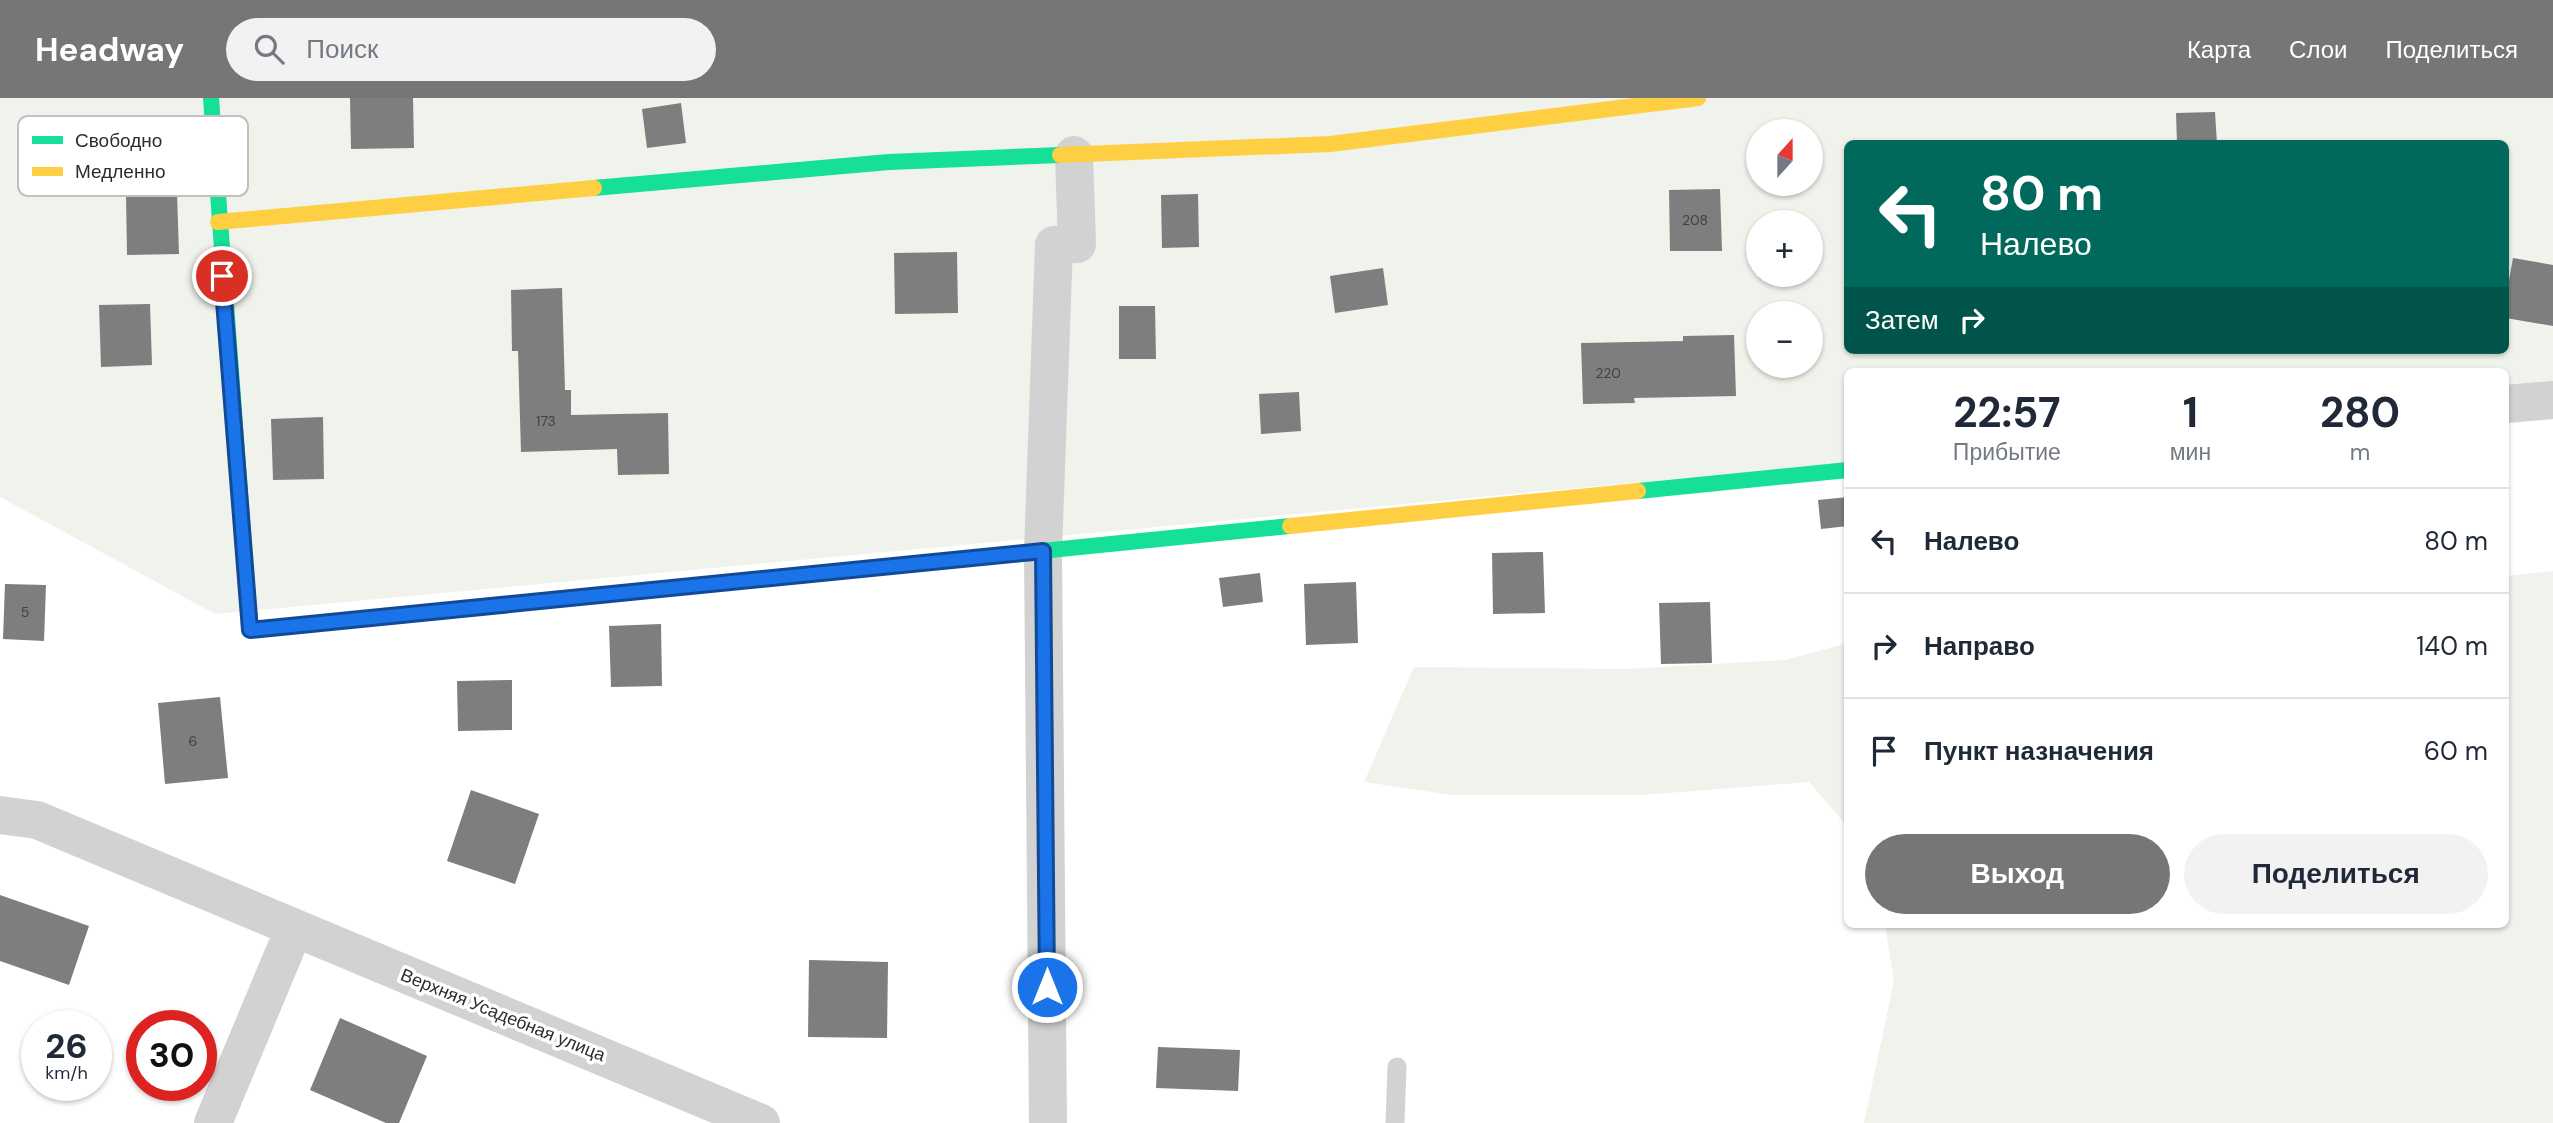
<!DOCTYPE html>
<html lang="ru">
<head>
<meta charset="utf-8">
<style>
  :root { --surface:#fff; --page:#f2f2f3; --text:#1f2937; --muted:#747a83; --line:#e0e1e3; --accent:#767676 }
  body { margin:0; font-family:"DM Sans",sans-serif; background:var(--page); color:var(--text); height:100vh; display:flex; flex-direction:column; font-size:26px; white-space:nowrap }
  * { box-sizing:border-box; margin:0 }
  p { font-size:23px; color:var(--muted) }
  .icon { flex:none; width:38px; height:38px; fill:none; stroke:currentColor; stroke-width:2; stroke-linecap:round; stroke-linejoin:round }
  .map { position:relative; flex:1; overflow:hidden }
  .details { position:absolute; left:1844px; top:270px; width:665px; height:560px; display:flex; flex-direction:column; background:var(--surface); border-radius:10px; box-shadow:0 2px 5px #0004 }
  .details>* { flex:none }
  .hud { position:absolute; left:1844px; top:42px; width:665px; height:214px; border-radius:10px; box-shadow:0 2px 5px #0004; background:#00695c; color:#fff; overflow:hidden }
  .needle { width:46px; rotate:21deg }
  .buttons { position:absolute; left:1746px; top:21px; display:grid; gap:14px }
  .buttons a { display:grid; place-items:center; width:77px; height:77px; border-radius:50%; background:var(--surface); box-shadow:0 2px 5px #0004; font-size:35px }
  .speed { position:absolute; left:21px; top:912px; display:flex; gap:14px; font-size:35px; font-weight:700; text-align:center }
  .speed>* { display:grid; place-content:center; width:91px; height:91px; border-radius:50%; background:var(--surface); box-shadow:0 2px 5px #0004; line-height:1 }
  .speed small { font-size:18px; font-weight:400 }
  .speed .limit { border:10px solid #d22; background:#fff; color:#111 }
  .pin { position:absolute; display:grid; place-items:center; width:60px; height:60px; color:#fff; margin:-30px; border:4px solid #fff; border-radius:50%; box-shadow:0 2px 7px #0007 }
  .me { position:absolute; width:77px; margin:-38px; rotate:0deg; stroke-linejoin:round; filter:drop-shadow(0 0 5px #0008) }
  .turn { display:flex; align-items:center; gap:24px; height:147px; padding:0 21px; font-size:32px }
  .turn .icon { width:91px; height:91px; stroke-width:2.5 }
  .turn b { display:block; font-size:49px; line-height:60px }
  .then { display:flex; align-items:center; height:66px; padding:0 21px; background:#0003; gap:14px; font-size:26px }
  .eta { display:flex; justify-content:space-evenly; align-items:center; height:119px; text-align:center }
  .eta b { font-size:42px; font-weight:700; line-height:49px }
  .primary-button { display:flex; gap:14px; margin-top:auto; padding:14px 21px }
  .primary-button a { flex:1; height:80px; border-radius:42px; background:var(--accent); color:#fff; font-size:28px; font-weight:700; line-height:80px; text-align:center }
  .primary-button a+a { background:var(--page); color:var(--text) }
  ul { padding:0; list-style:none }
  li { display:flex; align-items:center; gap:21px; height:105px; padding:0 21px; border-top:2px solid var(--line) }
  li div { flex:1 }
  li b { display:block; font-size:26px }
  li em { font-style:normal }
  header { display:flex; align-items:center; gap:42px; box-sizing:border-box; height:98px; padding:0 35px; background:var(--accent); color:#fff }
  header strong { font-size:33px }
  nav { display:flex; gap:38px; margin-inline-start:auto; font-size:24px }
  .search { width:490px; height:63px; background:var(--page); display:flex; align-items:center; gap:18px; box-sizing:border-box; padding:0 24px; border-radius:38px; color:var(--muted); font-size:26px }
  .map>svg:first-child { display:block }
  .green { fill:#f0f3eb; fill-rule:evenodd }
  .building { fill:#7e7e7e }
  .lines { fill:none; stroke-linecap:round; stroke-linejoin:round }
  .lane { stroke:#d2d2d2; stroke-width:19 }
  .street { stroke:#d2d2d2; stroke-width:38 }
  .fast { stroke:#16e098; stroke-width:16 }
  .slow { stroke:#ffcf43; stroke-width:16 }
  .route-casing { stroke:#114b97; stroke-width:18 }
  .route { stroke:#1a73e8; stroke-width:12 }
  .labels { text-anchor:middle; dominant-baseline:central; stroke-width:7; stroke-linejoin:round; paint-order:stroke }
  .number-label { font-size:14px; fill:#414141 }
  .street-label { font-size:18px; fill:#2d2d2d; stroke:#fff }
  .key { fill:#fff; stroke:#c0c0c0; stroke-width:2 }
  .key-label { font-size:19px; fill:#2d2d2d }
</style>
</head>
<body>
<header>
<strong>Headway</strong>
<div class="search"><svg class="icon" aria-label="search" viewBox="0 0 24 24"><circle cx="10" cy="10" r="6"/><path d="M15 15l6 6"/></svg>Поиск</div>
<nav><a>Карта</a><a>Слои</a><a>Поделиться</a></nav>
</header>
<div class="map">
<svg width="2553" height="1025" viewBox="0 0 2553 1025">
  <rect width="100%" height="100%" fill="#fff"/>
  <g class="green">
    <path d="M0 0H2553V300L2506 305V273H1848V365L215 516 0 399ZM1759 33H1811V86H1759ZM1848 46H2506V252H1848ZM1759 124H1811V177H1759ZM1759 215H1811V268H1759Z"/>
    <polygon points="2553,473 2553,1025 1864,1025 1894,883 1885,826 2506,826 2506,478"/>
    <polygon points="1848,545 1848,729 1809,684 1642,697 1453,697 1364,684 1414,569 1626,571 1785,562"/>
  </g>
  <g class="building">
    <polygon points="350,0 413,0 414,50 351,51"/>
    <polygon points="681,5 686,45 647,50 642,11"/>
    <polygon points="2215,14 2217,46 2177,46 2176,15"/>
    <polygon points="1720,91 1722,153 1670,153 1669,92"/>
    <polygon points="177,94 179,156 127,157 126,96"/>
    <polygon points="1198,96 1199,149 1162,150 1161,97"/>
    <polygon points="957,154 958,215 895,216 894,155"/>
    <polygon points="2513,160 2553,167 2553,228 2506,220 2506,199"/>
    <polygon points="1383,170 1388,207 1335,215 1330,178"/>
    <polygon points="562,190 565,292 571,292 571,317 668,315 669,376 618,377 617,351 521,354 518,253 512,253 511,192"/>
    <polygon points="150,206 152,267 101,269 99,207"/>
    <polygon points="1119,208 1155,208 1156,261 1119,261"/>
    <polygon points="1734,237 1736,298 1634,300 1635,305 1583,306 1581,245 1683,243 1683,238"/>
    <polygon points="1299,294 1301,333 1261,336 1259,296"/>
    <polygon points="323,319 324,381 273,382 271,321"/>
    <polygon points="1848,399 1848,428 1821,431 1818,402"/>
    <polygon points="1543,454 1545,515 1493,516 1492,455"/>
    <polygon points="1260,475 1263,504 1223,509 1219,480"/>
    <polygon points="1356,484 1358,545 1306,547 1304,486"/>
    <polygon points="5,486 46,487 44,543 3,541"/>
    <polygon points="1710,504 1712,565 1661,566 1659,505"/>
    <polygon points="661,526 662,588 611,589 609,528"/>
    <polygon points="512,582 512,632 458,633 457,583"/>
    <polygon points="220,599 228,680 165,686 158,605"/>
    <polygon points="471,692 539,716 515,786 447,763"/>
    <polygon points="0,797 89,828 69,887 0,863"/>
    <polygon points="809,862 888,864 887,940 808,939"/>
    <polygon points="340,920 427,958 399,1025 386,1025 310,992"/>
    <polygon points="1158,949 1240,952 1238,993 1156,990"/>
  </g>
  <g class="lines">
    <polyline class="lane" points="1395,1025 1397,969"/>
    <g class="street">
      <polyline points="2506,306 2553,302"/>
      <polyline points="0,717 37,722 761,1025"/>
      <polyline points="213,1025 294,831"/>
      <polyline points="1048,1025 1043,453 1054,147 1077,146 1074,57"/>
    </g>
    <g class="fast">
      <polyline points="211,0 250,532 273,530"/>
      <polyline points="594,90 889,64 1060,57"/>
      <polyline points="1638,393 1848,372"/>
      <polyline points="741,483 1290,428"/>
    </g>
    <g class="slow">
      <polyline points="1060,57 1330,46 1698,0"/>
      <polyline points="218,124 594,90"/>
      <polyline points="1290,428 1638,393"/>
      <polyline points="273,530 741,483"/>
    </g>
  </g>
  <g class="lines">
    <defs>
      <polyline id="route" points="222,178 250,532 1043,453 1047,889"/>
    </defs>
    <use href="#route" class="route-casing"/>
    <use href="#route" class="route"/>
  </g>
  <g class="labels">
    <g class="number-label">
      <text x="1695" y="122">208</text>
      <text x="1608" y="275">220</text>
      <text x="546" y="323">173</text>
      <text x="25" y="514">5</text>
      <text x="193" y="643">6</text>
    </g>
    <g class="street-label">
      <text transform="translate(503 917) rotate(22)">Верхняя Усадебная улица</text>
    </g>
  </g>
  <rect x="18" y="18" width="230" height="80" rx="10" class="key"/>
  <rect x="32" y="38" width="31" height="8" fill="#16e098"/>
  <rect x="32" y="69" width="31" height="9" fill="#ffcf43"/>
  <g class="key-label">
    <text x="75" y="49">Свободно</text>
    <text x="75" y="80">Медленно</text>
  </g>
</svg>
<div class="buttons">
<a><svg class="needle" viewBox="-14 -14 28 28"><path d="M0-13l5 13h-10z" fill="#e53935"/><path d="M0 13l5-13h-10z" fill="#747a83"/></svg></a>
<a>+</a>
<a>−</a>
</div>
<div class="speed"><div>26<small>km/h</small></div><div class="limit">30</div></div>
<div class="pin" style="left:222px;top:178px;background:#d93025"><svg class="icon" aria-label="arrive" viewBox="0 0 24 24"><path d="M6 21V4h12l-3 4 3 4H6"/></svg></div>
<svg class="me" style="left:1047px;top:889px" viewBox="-20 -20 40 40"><circle r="17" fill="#1a73e8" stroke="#fff" stroke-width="3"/><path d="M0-11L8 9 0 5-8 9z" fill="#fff"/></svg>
<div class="hud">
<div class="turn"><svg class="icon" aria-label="left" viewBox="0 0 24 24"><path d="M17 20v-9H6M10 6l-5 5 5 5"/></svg><div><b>80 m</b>Налево</div></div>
<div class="then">Затем<svg class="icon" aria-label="right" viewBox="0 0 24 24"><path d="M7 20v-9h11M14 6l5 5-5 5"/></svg></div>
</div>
<section class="details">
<div class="eta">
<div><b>22:57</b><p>Прибытие</p></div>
<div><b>1</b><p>мин</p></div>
<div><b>280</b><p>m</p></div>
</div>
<ul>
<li><svg class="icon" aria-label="left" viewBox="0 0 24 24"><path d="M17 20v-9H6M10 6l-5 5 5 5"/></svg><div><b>Налево</b></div><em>80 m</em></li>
<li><svg class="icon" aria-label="right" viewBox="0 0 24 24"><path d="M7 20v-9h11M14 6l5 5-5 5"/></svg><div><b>Направо</b></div><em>140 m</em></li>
<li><svg class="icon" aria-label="arrive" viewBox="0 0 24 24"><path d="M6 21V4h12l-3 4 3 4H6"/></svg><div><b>Пункт назначения</b></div><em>60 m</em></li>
</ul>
<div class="primary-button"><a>Выход</a><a>Поделиться</a></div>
</section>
</div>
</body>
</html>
